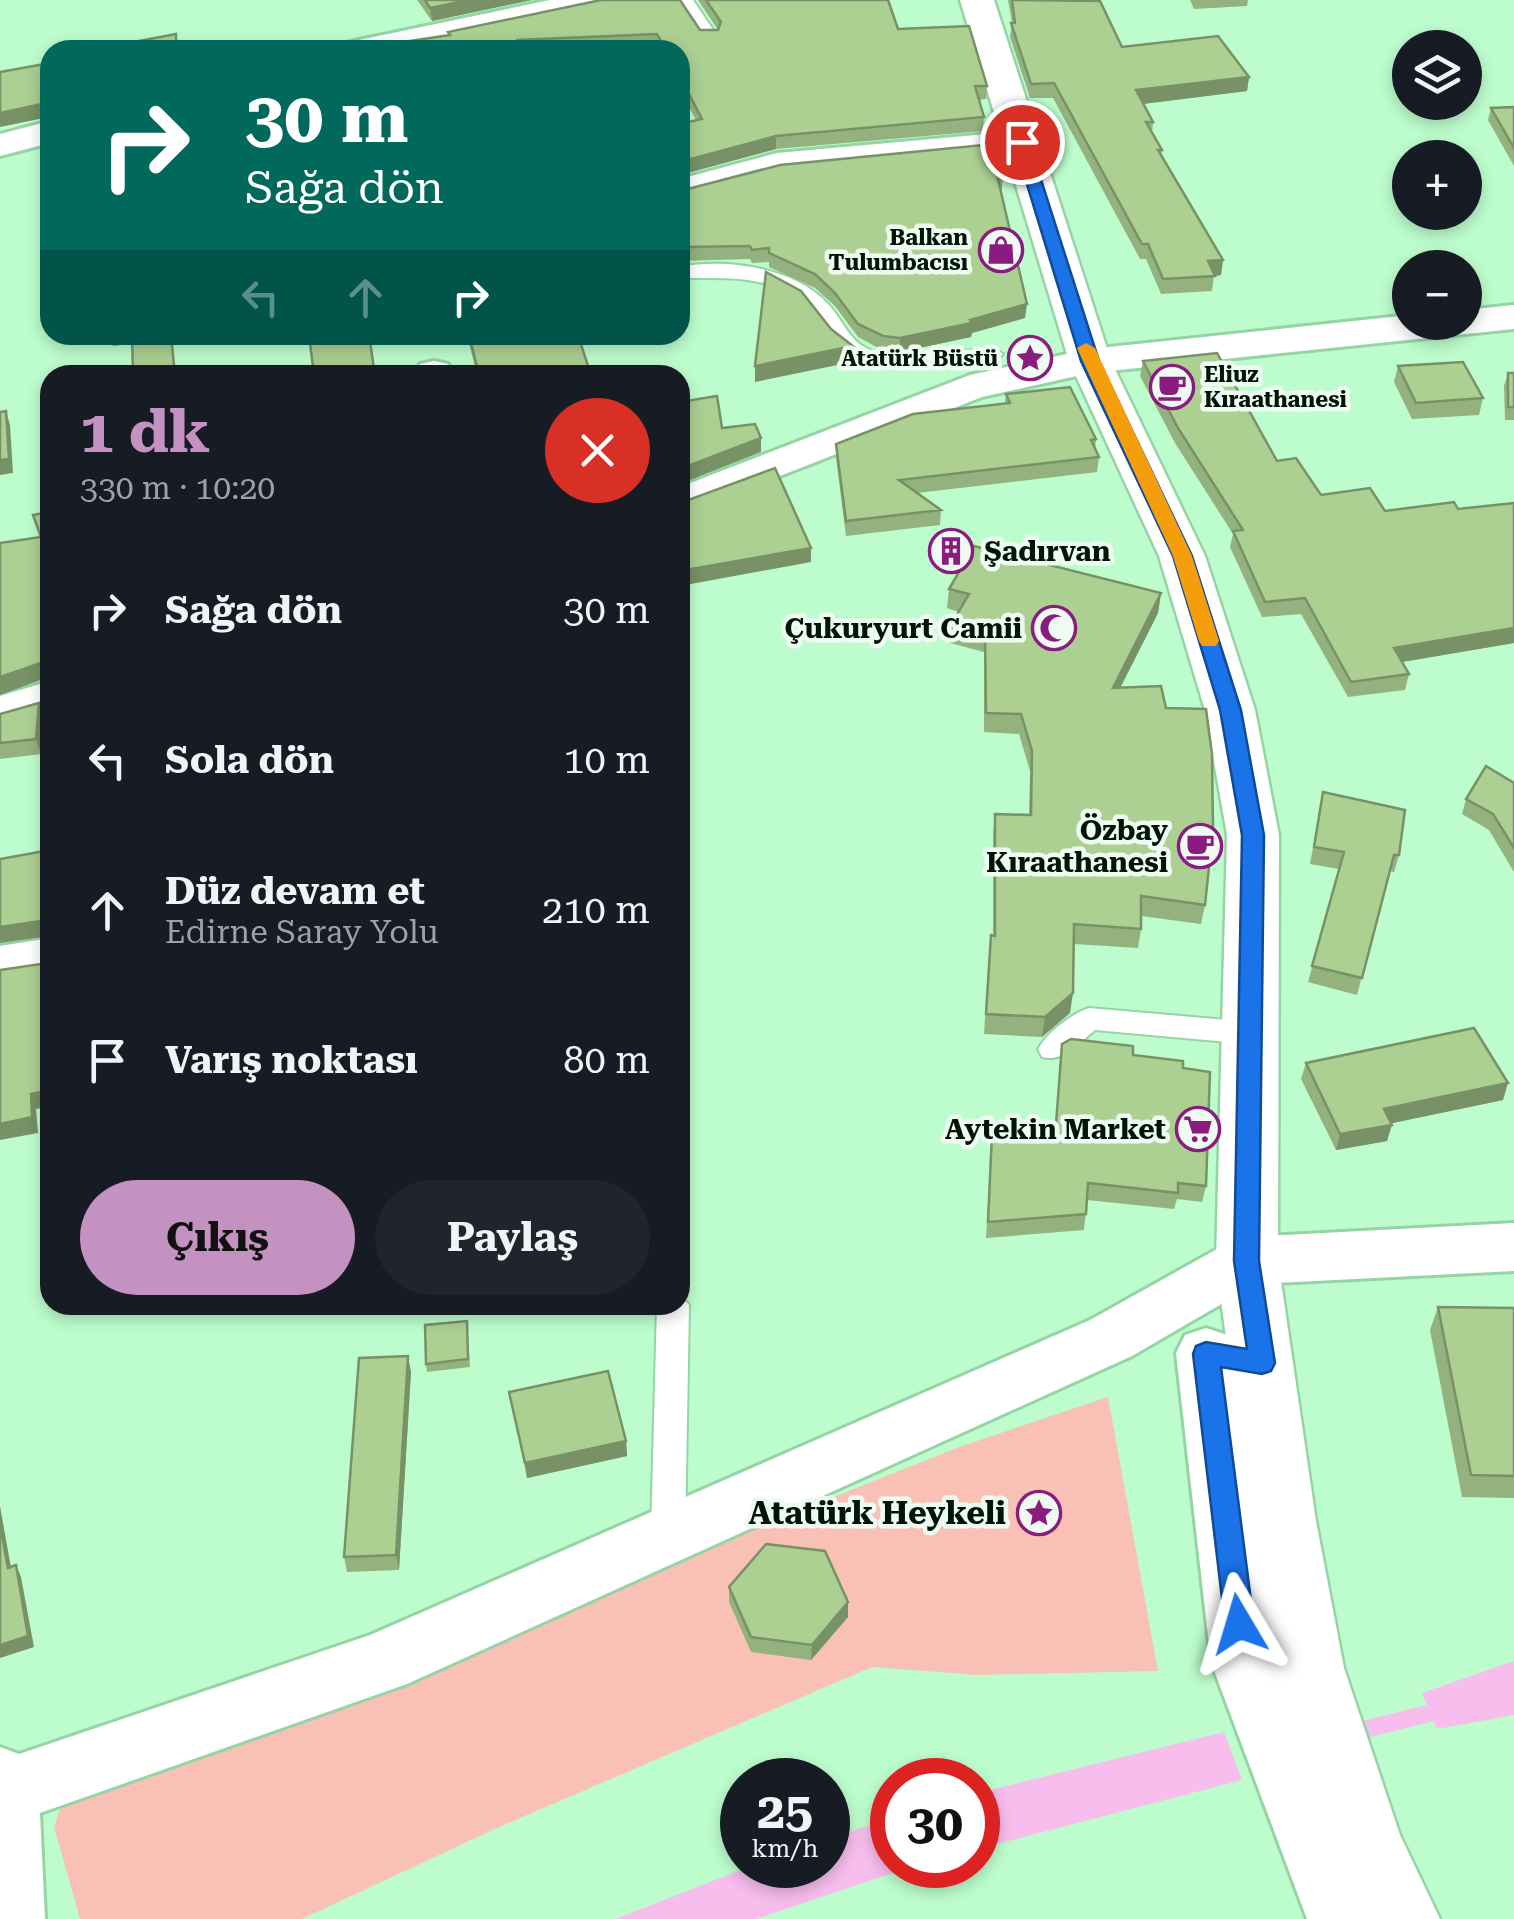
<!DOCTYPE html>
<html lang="tr">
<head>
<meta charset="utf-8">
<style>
  :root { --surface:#171b24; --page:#20242c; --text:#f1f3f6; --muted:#9ea1a6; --accent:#c392c1 }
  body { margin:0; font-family:"Roboto Serif",serif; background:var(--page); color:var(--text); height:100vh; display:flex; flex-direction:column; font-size:38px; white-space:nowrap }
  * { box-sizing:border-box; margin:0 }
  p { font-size:32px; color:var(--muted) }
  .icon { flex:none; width:55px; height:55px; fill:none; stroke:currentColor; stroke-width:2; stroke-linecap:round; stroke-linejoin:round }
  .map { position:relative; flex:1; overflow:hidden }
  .drawer { position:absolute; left:40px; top:365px; width:650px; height:950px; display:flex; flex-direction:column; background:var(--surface); border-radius:30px; box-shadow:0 5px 15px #0003 }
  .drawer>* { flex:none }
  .guide { position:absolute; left:40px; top:40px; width:650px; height:305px; border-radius:30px; box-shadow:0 5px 15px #0003; background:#00695c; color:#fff; overflow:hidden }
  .buttons { position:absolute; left:1392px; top:30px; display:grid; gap:20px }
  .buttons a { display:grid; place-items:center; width:90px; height:90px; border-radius:50%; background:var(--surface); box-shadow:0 5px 15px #0003; font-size:50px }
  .speed { position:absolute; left:720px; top:1758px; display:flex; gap:20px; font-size:50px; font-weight:700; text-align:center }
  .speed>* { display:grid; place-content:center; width:130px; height:130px; border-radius:50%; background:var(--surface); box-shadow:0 5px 15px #0003; line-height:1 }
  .speed small { font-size:25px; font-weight:400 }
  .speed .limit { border:15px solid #d22; background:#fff; color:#111 }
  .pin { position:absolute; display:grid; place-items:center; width:85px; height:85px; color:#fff; margin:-42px; border:5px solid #fff; border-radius:50%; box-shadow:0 2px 10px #0007 }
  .me { position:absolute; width:110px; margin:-55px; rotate:353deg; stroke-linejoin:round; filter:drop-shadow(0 0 8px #0008) }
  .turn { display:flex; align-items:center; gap:35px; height:210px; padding:0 40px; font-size:45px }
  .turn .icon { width:130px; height:130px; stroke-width:2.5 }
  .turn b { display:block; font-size:70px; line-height:85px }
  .lanes { display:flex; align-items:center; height:95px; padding:0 40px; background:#0003; justify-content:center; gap:50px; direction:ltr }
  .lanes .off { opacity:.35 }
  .round { display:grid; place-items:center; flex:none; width:105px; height:105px; border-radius:52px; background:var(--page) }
  .summary { display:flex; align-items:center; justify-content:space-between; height:170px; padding:0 40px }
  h1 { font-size:60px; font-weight:700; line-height:75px; color:var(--accent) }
  .action { display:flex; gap:20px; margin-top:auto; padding:20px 40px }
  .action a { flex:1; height:115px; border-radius:60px; background:var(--accent); color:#111; font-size:40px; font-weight:700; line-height:115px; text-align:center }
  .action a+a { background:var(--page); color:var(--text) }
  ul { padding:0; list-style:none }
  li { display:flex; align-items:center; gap:30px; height:150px; padding:0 40px }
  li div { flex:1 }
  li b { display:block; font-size:38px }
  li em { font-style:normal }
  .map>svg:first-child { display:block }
  .green { fill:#f9c1b5 }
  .water { fill:#f7bded }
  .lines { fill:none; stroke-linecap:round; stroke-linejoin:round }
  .stream { fill:#f7bded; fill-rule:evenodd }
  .service-casing { stroke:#96d4a6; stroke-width:4 }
  .minor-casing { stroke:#96d4a6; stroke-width:6 }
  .secondary-casing { stroke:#96d4a6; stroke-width:5 }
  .service { fill:#fff; fill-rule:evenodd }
  .minor { fill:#fff; fill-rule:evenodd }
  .secondary { fill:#fff; fill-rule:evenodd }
  .wall { fill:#94b27e }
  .shaded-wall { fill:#789166 }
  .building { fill:#accf92; stroke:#789166; stroke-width:2.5 }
  .route { fill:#1a73e8; stroke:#114b97; stroke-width:2.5 }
  .slow { fill:#f59e0b }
  .labels { text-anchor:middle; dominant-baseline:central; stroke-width:9; stroke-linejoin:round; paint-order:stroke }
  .far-poi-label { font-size:22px; font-weight:bold; fill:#001506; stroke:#effbf2; text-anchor:end }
  .poi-label { font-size:28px; font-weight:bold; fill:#001506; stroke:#effbf2; text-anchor:end }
  .near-poi-label { font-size:32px; font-weight:bold; fill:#001506; stroke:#effbf2; text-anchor:end }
</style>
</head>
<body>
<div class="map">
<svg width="1514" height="1919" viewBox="0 0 1514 1919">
  <rect width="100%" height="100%" fill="#bdfdcd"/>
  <polygon class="green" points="1108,1397 1158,1671 977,1675 872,1667 499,1827 302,1919 80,1919 54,1827 62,1804 959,1447"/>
  <g class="water">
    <polygon points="1514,1661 1514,1715 1437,1729 1422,1693"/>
    <polygon points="1224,1732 1242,1780 978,1849 978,1793"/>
    <polygon points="892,1818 892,1865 916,1865 757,1919 615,1919 754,1865 828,1865 828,1839"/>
  </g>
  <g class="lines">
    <polygon class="stream" points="1446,1700 1453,1703 1456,1709 1453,1715 1446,1718 1347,1743 1340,1741 1337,1734 1340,1727 1347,1725"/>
    <defs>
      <g id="service">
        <polygon points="675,0 693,0 718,37 715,41 703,41"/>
        <path d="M680 267C726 258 793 267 827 303 842 318 848 340 868 349 902 365 956 350 992 348L1003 354C991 365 967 363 951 364 913 367 859 376 833 342 817 319 805 300 779 288 750 276 717 278 686 278L680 277Z"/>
        <path d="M1089 1008 1250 1022 1260 1025 1264 1033 1260 1041 1250 1044 1095 1030C1079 1043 1063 1063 1042 1057L1038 1049C1047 1033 1071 1014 1089 1008Z"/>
        <polygon points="680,1295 689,1305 685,1535 680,1546 668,1550 656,1546 651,1535 657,1305 680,1305"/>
      </g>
      <g id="minor">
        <polygon points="550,0 615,0 610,7 598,10 408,50 342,50 347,43 359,40"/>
        <polygon points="50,121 50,143 0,156 0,134"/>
        <polygon points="1021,131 1034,134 1039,142 1034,150 779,175 680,201 680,179 777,153"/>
        <polygon points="1514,305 1514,329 1090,373 982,397 680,515 680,487 970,375 1090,349 1410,315 1410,322 1465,322 1465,310"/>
        <polygon points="434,361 448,364 455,375 415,375 420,364"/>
        <polygon points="50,681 50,713 0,728 0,696"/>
        <polygon points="50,938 50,976 0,984 0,946"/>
        <polygon points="1514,1223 1514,1271 1256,1284 1132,1356 407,1684 40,1813 45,1919 0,1919 0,1747 19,1754 370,1635 1090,1320 1226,1244 1247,1237"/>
        <polygon points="1206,1328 1227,1335 1236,1353 1277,1662 1379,1919 1307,1919 1211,1662 1176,1353 1185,1335"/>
      </g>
      <polygon id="secondary" points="960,0 994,0 1111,361 1205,556 1255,710 1279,835 1278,1261 1316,1521 1344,1668 1400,1835 1440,1919 1363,1919 1330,1847 1274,1668 1250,1521 1216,1261 1227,835 1205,710 1159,556 1069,361"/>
    </defs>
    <use href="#service" class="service-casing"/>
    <use href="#minor" class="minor-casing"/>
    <use href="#secondary" class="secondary-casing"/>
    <use href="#service" class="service"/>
    <use href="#minor" class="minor"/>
    <use href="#secondary" class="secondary"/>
  </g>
  <g class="wall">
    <polygon points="417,0 532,0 432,21"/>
    <polygon points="698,0 888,0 898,29 987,86 986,99 979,100 984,117 983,131 776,149 680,175 680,124 696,120 680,90 680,50 659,50 658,47 584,50 391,50 390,44 448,35 448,32 718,30"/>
    <polygon points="1008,0 1089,0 1122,47 1249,77 1247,91 1143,104 1153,122 1152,133 1162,150 1161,156 1223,260 1221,275 1214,276 1212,291 1161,294 1146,259 1140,259 1053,98 1030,98 1010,37 1012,23"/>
    <polygon points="1190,0 1248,0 1247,6 1194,9"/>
    <polygon points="1514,107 1514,166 1488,120 1491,108"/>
    <polygon points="1003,175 1002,189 1000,189 1025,318 972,333 971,337 900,352 882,350 858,337 835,306 815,288 769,267 769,262 752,263 750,259 680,261 680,191"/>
    <polygon points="467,335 578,335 591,375 477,375"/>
    <polygon points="1143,361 1321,495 1385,511 1458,509 1514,643 1402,662 1409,674 1405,690 1348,697 1301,614 1262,617 1230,547 1233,534 1175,443 1140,376"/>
    <polygon points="1398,366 1483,398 1479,415 1412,419 1394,382"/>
    <polygon points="1508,373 1514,373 1514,420 1505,420 1504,386"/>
    <polygon points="1006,394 1096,439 1095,449 1099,457 1097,472 917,493 941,510 940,525 846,536 836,458 836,444 1005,403"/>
    <polygon points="949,589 1161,593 1158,613 1120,688 1205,905 1201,924 1141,916 1141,929 1138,948 1074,944 1070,1013 1042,1037 984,1034 989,955 993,935 993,834 995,814 1029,815 1030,771 1019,734 984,732 984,652 950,643 952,623 959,612 947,608"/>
    <polygon points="39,703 43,719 41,754 0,759 0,714"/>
    <polygon points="1514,783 1514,872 1489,830 1462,814 1466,799"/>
    <polygon points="1323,792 1399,855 1394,872 1390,871 1357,995 1308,982 1339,869 1310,864"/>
    <polygon points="680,970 686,1000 686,1016 680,1017"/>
    <polygon points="1062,1044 1133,1055 1183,1068 1206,1186 1202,1202 1177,1199 1174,1209 1087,1200 1084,1230 986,1238 992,1133 1054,1137"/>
    <polygon points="1306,1063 1503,1100 1391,1123 1387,1141 1336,1150 1301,1079"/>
    <polygon points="1438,1307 1514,1308 1514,1498 1462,1497 1430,1330"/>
    <polygon points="467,1321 470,1367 427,1372 426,1364"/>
    <polygon points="411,1372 399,1570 347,1572 344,1557"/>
    <polygon points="509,1392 626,1441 627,1456 527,1478"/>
    <polygon points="729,1587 848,1617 811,1660 751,1652 729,1602"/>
  </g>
  <g class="shaded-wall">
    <polygon points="469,0 532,0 432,21 430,8"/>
    <polygon points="1249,77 1247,91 1134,105 1136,90"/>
    <polygon points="46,103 49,117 0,127 0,113"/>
    <polygon points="776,136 776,149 680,175 680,162"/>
    <polygon points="1223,260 1221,275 1206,277 1208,261"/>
    <polygon points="1027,304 1025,318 972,333 971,337 900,352 900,338"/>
    <polygon points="110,335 133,335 135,343 113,346"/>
    <polygon points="853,346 852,362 755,382 755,366"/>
    <polygon points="6,411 10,425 13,473 0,475 0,460"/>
    <polygon points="761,438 761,452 680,484 680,469"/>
    <polygon points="811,548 811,562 680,586 680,571"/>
    <polygon points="48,558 50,564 50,613 46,678 0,695 0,677"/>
    <polygon points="1161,593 1158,613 1110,708 1113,688"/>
    <polygon points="1514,628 1514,643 1390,664 1394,648"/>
    <polygon points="39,703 43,719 41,754 36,739"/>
    <polygon points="48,920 50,936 0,943 0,927"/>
    <polygon points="1073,993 1070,1013 1042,1037 1045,1017"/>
    <polygon points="1508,1083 1503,1100 1379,1126 1384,1109"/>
    <polygon points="50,1090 50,1107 36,1109 38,1133 0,1140 0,1124 31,1094"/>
    <polygon points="1392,1125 1387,1141 1336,1150 1340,1134"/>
    <polygon points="408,1356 411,1372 399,1570 396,1555"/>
    <polygon points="626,1441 627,1456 527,1478 525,1463"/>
    <polygon points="0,1506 13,1579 8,1568 0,1524"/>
    <polygon points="16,1565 21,1577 34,1647 0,1658 0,1645"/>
    <polygon points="848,1602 848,1617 811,1660 812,1645"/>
  </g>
  <g class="building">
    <polygon points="425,0 469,0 430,8"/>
    <polygon points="601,0 680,0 700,30 718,30 721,22 706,0 888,0 898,29 969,26 987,86 975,86 984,117 776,136 680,162 680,124 702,119 680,77 680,50 666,50 657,34 518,40 524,50 392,50 390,44 450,35 448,32"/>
    <polygon points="1012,0 1100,1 1122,47 1218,36 1249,77 1136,90 1153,122 1146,122 1162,150 1158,150 1223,260 1208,261 1215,276 1163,279 1148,244 1142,244 1054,83 1031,84 1011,23 1015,23"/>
    <polygon points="176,34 176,50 91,50"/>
    <polygon points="50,63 50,107 46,103 0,113 0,72"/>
    <polygon points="1514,107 1514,148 1491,108"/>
    <polygon points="993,144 1003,175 997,175 1027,304 970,320 972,323 900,338 883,336 858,324 835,293 815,274 769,253 769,248 752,250 750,246 680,247 680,191 780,165"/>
    <polygon points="766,272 801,291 831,329 853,346 755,366"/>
    <polygon points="132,335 171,335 175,375 133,375"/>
    <polygon points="309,335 369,335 375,375 314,375"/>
    <polygon points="469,335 578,335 591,375 479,375"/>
    <polygon points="1217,353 1277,461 1296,458 1321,495 1370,488 1385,511 1454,502 1458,509 1514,503 1514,628 1394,648 1409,674 1351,682 1305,598 1265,602 1233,531 1243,530 1178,428 1143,361"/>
    <polygon points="1463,362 1483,398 1416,403 1398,366"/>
    <rect x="1508" y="373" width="6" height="34"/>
    <polygon points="1070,387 1096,439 1091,440 1099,457 899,480 941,510 846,521 836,444 913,414 1010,403 1006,394"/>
    <polygon points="717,396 722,428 755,424 761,438 680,469 680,402"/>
    <polygon points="6,411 9,459 0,460 0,412"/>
    <polygon points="775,468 811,548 680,571 680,503"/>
    <polygon points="50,512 50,562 48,558 41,663 0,677 0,543 41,537 33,515"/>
    <polygon points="974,546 1161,593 1113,688 1161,686 1166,708 1206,709 1212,754 1213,829 1205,905 1141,896 1141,929 1074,924 1073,993 1045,1017 986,1014 991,935 995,936 995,814 1031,815 1032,751 1021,714 986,713 985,632 952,623 969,594 949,589"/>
    <polygon points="39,703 36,739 0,743 0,714"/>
    <polygon points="1486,766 1514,783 1514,848 1493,814 1466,799"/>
    <polygon points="1323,792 1405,810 1399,855 1394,855 1362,978 1312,966 1344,852 1314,847"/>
    <polygon points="50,850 50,1090 31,1094 32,1117 0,1124 0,970 48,963 48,920 0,927 0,859"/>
    <polygon points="680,970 686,1000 680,1001"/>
    <polygon points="1474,1028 1508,1083 1384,1109 1392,1125 1340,1134 1306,1063"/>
    <polygon points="1071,1039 1133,1046 1133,1055 1183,1061 1183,1068 1210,1072 1206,1186 1178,1183 1178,1193 1088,1183 1086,1214 988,1222 992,1133 1055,1137 1062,1044"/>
    <polygon points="1438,1307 1514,1308 1514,1476 1471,1475"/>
    <polygon points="467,1321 468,1359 426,1364 425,1325"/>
    <polygon points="408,1356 396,1555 344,1557 359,1358"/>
    <polygon points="608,1371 626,1441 525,1463 509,1392"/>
    <polygon points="0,1524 8,1568 16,1565 28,1636 0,1645"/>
    <polygon points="766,1544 825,1551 848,1602 812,1645 751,1637 729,1587"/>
  </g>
  <polygon class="route" points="1022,138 1029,142 1099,361 1192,556 1241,710 1264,835 1259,1261 1275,1363 1271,1371 1262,1374 1221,1367 1254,1624 1249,1633 1239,1637 1229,1633 1225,1624 1193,1354 1196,1346 1206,1342 1247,1349 1234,1261 1242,835 1220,710 1173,556 1081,361 1014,142"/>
  <polygon class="slow" points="1086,343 1095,348 1192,556 1219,641 1216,646 1202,646 1199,641 1173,556 1077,348"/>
  <defs>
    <symbol id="shop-ring" viewBox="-11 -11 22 22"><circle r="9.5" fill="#effbf2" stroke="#8a1c80" stroke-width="1.5"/><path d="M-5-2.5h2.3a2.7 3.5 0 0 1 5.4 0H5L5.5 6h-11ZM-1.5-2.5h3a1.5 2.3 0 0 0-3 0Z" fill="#8a1c80"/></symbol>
    <symbol id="sight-ring" viewBox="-11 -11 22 22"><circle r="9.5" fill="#effbf2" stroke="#8a1c80" stroke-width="1.5"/><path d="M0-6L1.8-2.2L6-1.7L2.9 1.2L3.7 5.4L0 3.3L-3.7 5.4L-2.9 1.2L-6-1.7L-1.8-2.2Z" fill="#8a1c80"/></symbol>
    <symbol id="cafe-ring" viewBox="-11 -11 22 22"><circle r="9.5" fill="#effbf2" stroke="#8a1c80" stroke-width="1.5"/><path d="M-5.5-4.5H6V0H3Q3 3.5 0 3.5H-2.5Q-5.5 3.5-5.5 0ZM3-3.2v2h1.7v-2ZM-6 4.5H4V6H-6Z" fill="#8a1c80"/></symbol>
    <symbol id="building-ring" viewBox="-11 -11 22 22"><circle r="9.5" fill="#effbf2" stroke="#8a1c80" stroke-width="1.5"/><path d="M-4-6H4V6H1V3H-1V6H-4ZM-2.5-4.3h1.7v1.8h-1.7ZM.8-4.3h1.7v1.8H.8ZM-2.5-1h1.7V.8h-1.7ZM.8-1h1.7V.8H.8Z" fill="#8a1c80"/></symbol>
    <symbol id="mosque-ring" viewBox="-11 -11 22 22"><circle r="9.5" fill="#effbf2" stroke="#8a1c80" stroke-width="1.5"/><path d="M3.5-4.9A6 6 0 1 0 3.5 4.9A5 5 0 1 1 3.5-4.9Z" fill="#8a1c80"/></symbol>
    <symbol id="supermarket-ring" viewBox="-11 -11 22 22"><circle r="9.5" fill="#effbf2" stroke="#8a1c80" stroke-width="1.5"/><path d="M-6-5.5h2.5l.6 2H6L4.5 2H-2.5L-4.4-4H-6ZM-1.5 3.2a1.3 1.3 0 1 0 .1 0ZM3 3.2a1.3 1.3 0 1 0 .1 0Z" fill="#8a1c80"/></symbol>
  </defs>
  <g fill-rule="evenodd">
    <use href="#shop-ring" x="976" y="225" width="50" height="50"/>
    <use href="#sight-ring" x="1005" y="333" width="50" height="50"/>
    <use href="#cafe-ring" x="1147" y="362" width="50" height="50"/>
    <use href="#building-ring" x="926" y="526" width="50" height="50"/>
    <use href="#mosque-ring" x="1029" y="603" width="50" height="50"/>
    <use href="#cafe-ring" x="1175" y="821" width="50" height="50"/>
    <use href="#supermarket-ring" x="1173" y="1104" width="50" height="50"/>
    <use href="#sight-ring" x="1014" y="1488" width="50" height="50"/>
  </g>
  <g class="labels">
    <g class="far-poi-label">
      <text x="968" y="237">Balkan<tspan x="968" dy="25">Tulumbacısı</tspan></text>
      <text x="998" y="358">Atatürk Büstü</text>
      <text x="1204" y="374" text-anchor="start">Eliuz<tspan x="1204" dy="25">Kıraathanesi</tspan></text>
    </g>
    <g class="poi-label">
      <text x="984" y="551" text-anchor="start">Şadırvan</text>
      <text x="1022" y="628">Çukuryurt Camii</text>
      <text x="1168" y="830">Özbay<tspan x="1168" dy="32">Kıraathanesi</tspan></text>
      <text x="1166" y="1129">Aytekin Market</text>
    </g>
    <g class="near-poi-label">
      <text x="1006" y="1513">Atatürk Heykeli</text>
    </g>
  </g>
</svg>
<div class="buttons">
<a><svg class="icon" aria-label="layers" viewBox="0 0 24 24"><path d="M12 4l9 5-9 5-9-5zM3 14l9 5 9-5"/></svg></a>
<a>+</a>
<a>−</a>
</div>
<div class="speed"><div>25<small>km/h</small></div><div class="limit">30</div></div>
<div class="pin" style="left:1022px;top:142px;background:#d93025"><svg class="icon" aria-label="arrive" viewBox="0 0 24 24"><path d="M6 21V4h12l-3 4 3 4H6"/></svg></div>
<svg class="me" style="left:1239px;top:1624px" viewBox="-20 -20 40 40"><path d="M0-17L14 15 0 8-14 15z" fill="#1a73e8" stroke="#fff" stroke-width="4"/></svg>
<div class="guide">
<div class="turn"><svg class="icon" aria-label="right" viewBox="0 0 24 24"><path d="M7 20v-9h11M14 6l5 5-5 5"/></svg><div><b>30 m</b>Sağa dön</div></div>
<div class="lanes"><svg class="icon off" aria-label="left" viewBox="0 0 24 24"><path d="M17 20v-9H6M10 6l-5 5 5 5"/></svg><svg class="icon off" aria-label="ahead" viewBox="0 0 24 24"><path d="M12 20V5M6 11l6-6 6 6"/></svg><svg class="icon" aria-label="right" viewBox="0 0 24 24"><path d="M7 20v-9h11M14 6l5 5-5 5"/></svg></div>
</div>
<section class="drawer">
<div class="summary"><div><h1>1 dk</h1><p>330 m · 10:20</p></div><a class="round" style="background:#d93025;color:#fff"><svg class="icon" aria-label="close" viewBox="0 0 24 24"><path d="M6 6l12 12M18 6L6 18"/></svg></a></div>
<ul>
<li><svg class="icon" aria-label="right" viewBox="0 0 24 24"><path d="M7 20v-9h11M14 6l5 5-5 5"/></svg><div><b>Sağa dön</b></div><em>30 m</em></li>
<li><svg class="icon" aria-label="left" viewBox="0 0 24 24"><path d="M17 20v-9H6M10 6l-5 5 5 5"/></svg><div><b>Sola dön</b></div><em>10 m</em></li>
<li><svg class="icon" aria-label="ahead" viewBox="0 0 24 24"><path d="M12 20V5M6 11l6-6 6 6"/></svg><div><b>Düz devam et</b><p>Edirne Saray Yolu</p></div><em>210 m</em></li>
<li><svg class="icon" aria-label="arrive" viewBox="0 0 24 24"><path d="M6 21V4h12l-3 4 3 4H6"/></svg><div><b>Varış noktası</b></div><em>80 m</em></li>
</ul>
<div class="action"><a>Çıkış</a><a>Paylaş</a></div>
</section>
</div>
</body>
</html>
